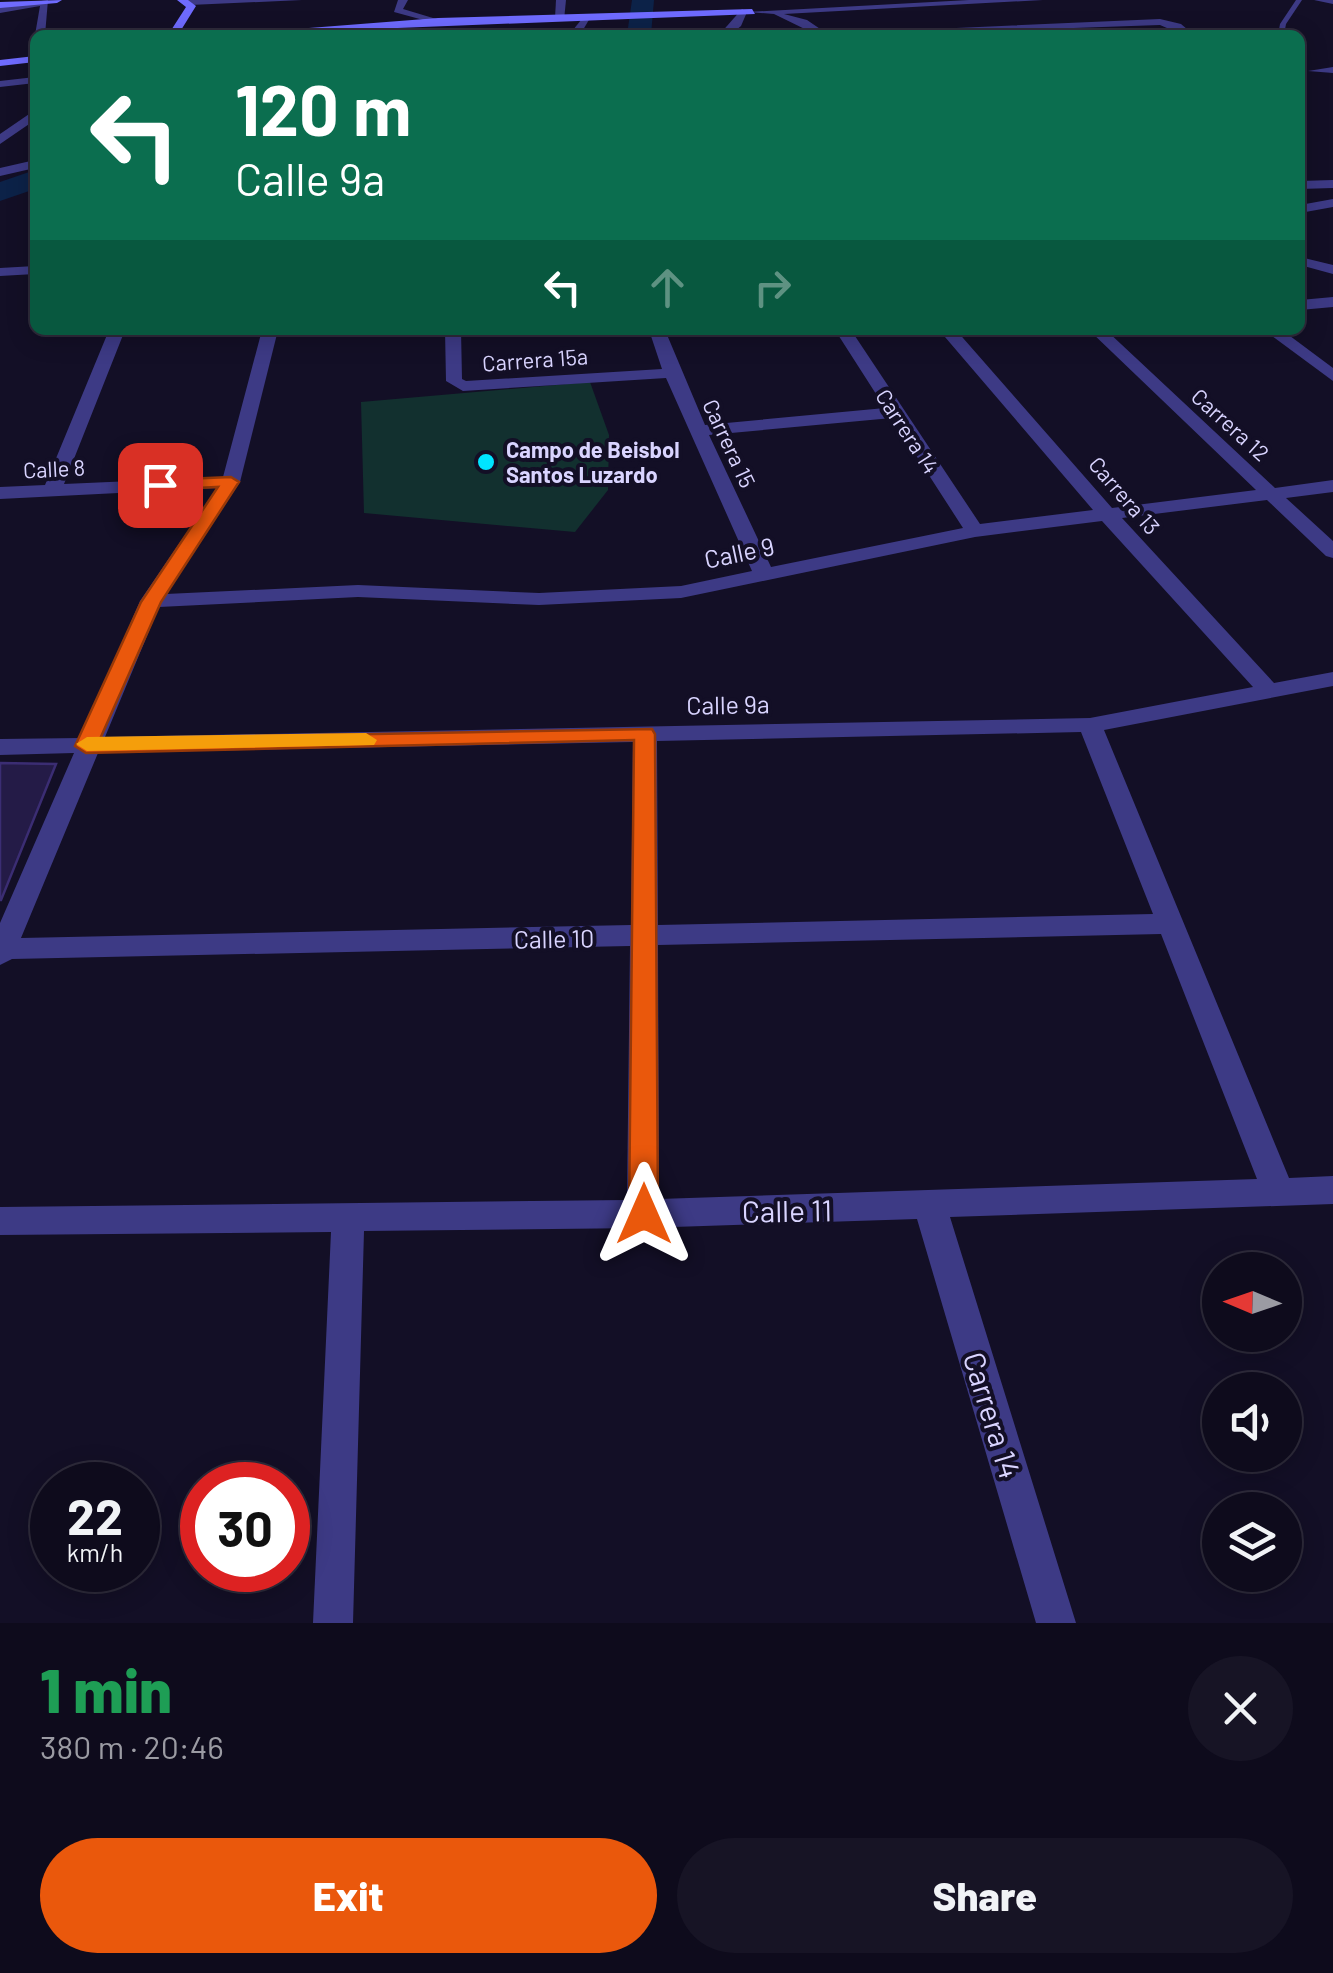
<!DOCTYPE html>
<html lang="en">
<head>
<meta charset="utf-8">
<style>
  :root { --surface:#0e0b1c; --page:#171425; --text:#f1f3f6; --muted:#9b9ba3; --line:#2e2b3b; --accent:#ea580c }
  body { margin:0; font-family:Barlow,sans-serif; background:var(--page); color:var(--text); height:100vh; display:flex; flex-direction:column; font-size:38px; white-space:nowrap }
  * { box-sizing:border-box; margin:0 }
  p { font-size:32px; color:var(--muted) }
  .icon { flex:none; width:55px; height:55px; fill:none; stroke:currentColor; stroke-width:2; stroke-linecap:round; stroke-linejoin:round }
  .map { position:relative; height:1623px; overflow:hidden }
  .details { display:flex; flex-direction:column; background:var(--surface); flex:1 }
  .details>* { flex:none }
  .guide { position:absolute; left:30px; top:30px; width:1275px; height:305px; border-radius:15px; box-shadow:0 5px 25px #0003,0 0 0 2px var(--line); background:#0b6e4f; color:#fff; overflow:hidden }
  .needle { width:65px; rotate:272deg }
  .buttons { position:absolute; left:1202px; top:1252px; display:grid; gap:20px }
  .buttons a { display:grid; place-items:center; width:100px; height:100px; border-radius:50%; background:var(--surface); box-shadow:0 5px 25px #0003,0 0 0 2px var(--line); font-size:50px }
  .speed { position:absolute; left:30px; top:1462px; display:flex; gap:20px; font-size:50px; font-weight:700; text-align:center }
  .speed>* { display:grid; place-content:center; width:130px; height:130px; border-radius:50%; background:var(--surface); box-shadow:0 5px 25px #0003,0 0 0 2px var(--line); line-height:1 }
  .speed small { font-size:25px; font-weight:400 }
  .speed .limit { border:15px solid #d22; background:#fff; color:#111 }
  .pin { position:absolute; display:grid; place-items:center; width:85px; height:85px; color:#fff; margin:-42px; border-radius:20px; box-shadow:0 5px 15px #0006 }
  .me { position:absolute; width:110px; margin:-55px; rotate:0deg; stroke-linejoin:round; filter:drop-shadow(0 0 8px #0008) }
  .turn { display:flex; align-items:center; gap:35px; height:210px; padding:0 40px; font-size:45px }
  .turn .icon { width:130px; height:130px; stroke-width:2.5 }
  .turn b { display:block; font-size:70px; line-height:85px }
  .lanes { display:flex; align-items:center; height:95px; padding:0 40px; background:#0003; justify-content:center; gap:50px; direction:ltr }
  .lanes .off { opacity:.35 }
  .round { display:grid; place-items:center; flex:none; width:105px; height:105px; border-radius:52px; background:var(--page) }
  .overview { display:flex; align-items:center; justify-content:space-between; height:170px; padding:0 40px }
  h1 { font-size:60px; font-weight:800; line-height:75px; color:#1e9e55 }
  .primary-button { display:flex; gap:20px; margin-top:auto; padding:20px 40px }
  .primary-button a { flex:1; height:115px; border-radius:60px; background:var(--accent); color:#fff; font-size:40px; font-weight:800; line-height:115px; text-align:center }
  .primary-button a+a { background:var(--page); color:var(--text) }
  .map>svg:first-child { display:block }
  .green { fill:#12302f }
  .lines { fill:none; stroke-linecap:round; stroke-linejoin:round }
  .river { fill:#0c2248; fill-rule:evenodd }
  .building { fill:#241b47; stroke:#3b2d73; stroke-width:2.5 }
  .lane { fill:#3d3a85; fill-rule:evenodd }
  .street { fill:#3d3a85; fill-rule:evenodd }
  .secondary { fill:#6f6bff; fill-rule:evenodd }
  .route { fill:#ea580c; stroke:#983908; stroke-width:2.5 }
  .slow { fill:#f59e0b }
  .poi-dot { fill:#00e5ff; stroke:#130f26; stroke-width:4 }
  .labels { text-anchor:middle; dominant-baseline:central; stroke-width:8; stroke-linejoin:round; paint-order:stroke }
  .far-street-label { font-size:22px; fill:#d9d4ff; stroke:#130f26 }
  .far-poi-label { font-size:22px; font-weight:bold; fill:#d9d4ff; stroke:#130f26; text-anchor:start }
  .street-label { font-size:25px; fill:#d9d4ff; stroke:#130f26 }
  .near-street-label { font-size:30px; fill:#d9d4ff; stroke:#130f26 }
</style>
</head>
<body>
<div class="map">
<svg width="1333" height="1623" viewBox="0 0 1333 1623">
  <rect width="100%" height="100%" fill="#130f26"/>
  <polygon class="green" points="590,382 609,435 608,490 575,532 364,513 361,402"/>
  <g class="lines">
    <g class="river">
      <polygon points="632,0 654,0 651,35 627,35"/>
      <polygon points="35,170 35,189 0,201 0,182"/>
    </g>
  </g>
  <polygon class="building" points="0,763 56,764 1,900 0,900"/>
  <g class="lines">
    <polygon class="lane" points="1296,0 1302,0 1286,24 1284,35 1278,35 1280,24"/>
    <g class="street">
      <polygon points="48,0 45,35 35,35 40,6 0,13 0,7"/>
      <polygon points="187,0 302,0 190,5"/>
      <polygon points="398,0 408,0 403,9 443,21 438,24 394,12"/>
      <polygon points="556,0 566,0 564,20 555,18"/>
      <polygon points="969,0 1043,0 784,14 807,20 829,35 817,35 774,14 747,12"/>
      <polygon points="1314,0 1333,0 1333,4"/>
      <polygon points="742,9 747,12 741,26 730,35 719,35"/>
      <polygon points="585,15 590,18 580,35 569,35"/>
      <polygon points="1160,19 1181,24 1194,35 1183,35 1160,25 873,35 866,32"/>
      <polygon points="1333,67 1333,73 1308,71"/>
      <polygon points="35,77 35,83 0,87 0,81"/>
      <polygon points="35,110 35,120 0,144 0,134"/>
      <polygon points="35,160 35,168 0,176 0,168"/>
      <polygon points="1333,180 1333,188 1300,189 1300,181"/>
      <polygon points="1333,199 1333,207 1300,213 1300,205"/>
      <polygon points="1300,257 1333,265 1333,274 1300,265"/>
      <polygon points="35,266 35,274 0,276 0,268"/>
      <polygon points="1333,297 1333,307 1300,310 1300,300"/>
      <path d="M109 330H125L64 484 223 477 262 330H278L240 482 166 594 358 585 539 593 681 586 752 571 666 378 463 391 446 381 445 330H461L462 379 466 381 662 369 649 330H665L705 425 885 408 835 330H851L980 524 1093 510 939 330H956L1112 508 1256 490 1089 330H1106L1275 488 1333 480V492L1286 498 1333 541V558L1326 556 1267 500 1122 518 1274 683 1333 672V686L1104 730 1289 1178 1333 1176V1204L950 1217 1076 1623H1036L917 1219 643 1228 364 1231 353 1623H313L331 1232 0 1235V1207L627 1200 630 946 12 959 0 965V923L74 753 0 755V739L81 738 140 601 217 488 0 499V487L45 485ZM892 418 963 528 771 567 709 435ZM1102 521 1253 687 1090 718 105 737 159 607 358 597 539 605 681 598 975 537ZM1081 732 1153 914 658 925 657 741ZM633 742 631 925 21 938 98 753ZM1161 934 1257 1179 659 1199 658 945Z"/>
      <polygon points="1264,330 1282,330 1333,368 1333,381"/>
    </g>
    <g class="secondary">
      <polygon points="62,0 57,3 0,8 0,2"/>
      <polygon points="177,0 188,0 196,6 178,35 168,35 186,7"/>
      <polygon points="752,9 755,14 220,35 438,18"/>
      <polygon points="35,56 35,62 0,66 0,60"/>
    </g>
  </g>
  <polygon class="route" points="231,477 239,482 161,602 100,739 652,729 655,734 658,1214 654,1223 644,1227 633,1223 629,1214 634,740 86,753 75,746 141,602 218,487 160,490 151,485 160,480"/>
  <polygon class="slow" points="366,733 377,740 374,745 87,751 76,744 87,737"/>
  <circle class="poi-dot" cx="486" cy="462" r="10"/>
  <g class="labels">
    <g class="far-street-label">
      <text transform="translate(535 359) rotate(-4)">Carrera 15a</text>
      <text transform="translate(1231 424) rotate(42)">Carrera 12</text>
      <text transform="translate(908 431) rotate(57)">Carrera 14</text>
      <text transform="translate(730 443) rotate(65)">Carrera 15</text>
      <text transform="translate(54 468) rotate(-3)">Calle 8</text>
      <text transform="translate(1125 495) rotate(49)">Carrera 13</text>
    </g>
    <g class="far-poi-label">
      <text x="506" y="449">Campo de Beisbol<tspan x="506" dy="25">Santos Luzardo</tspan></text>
    </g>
    <g class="street-label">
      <text transform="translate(739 552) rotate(-12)">Calle 9</text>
      <text transform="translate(728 704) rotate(-1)">Calle 9a</text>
      <text transform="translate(554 938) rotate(-1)">Calle 10</text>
    </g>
    <g class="near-street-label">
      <text transform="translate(787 1210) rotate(-1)">Calle 11</text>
      <text transform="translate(993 1415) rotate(73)">Carrera 14</text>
    </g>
  </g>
</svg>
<div class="buttons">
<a><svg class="needle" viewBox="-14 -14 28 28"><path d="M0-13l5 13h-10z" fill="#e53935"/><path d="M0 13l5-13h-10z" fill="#9b9ba3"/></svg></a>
<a><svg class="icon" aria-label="sound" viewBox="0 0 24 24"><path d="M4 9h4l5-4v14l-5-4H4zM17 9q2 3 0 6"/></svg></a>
<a><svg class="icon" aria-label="layers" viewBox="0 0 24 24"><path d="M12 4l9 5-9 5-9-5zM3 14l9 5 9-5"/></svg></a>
</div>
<div class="speed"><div>22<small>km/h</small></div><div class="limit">30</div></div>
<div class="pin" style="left:160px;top:485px;background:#d93025"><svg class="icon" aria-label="arrive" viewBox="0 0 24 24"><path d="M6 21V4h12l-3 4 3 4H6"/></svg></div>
<svg class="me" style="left:644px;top:1214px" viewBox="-20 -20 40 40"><path d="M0-17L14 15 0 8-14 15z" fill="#ea580c" stroke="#fff" stroke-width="4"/></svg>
<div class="guide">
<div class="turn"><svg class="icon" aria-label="left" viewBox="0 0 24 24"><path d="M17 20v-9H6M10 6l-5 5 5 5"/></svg><div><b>120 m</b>Calle 9a</div></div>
<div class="lanes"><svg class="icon" aria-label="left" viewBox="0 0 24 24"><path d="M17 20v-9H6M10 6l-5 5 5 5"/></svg><svg class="icon off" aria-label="ahead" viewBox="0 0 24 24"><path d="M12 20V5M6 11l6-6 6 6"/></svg><svg class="icon off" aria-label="right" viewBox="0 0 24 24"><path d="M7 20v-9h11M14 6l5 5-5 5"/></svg></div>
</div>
</div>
<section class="details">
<div class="overview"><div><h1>1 min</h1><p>380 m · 20:46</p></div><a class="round"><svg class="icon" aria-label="close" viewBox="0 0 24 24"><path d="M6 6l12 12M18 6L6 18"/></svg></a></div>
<div class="primary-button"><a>Exit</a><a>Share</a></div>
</section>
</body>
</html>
